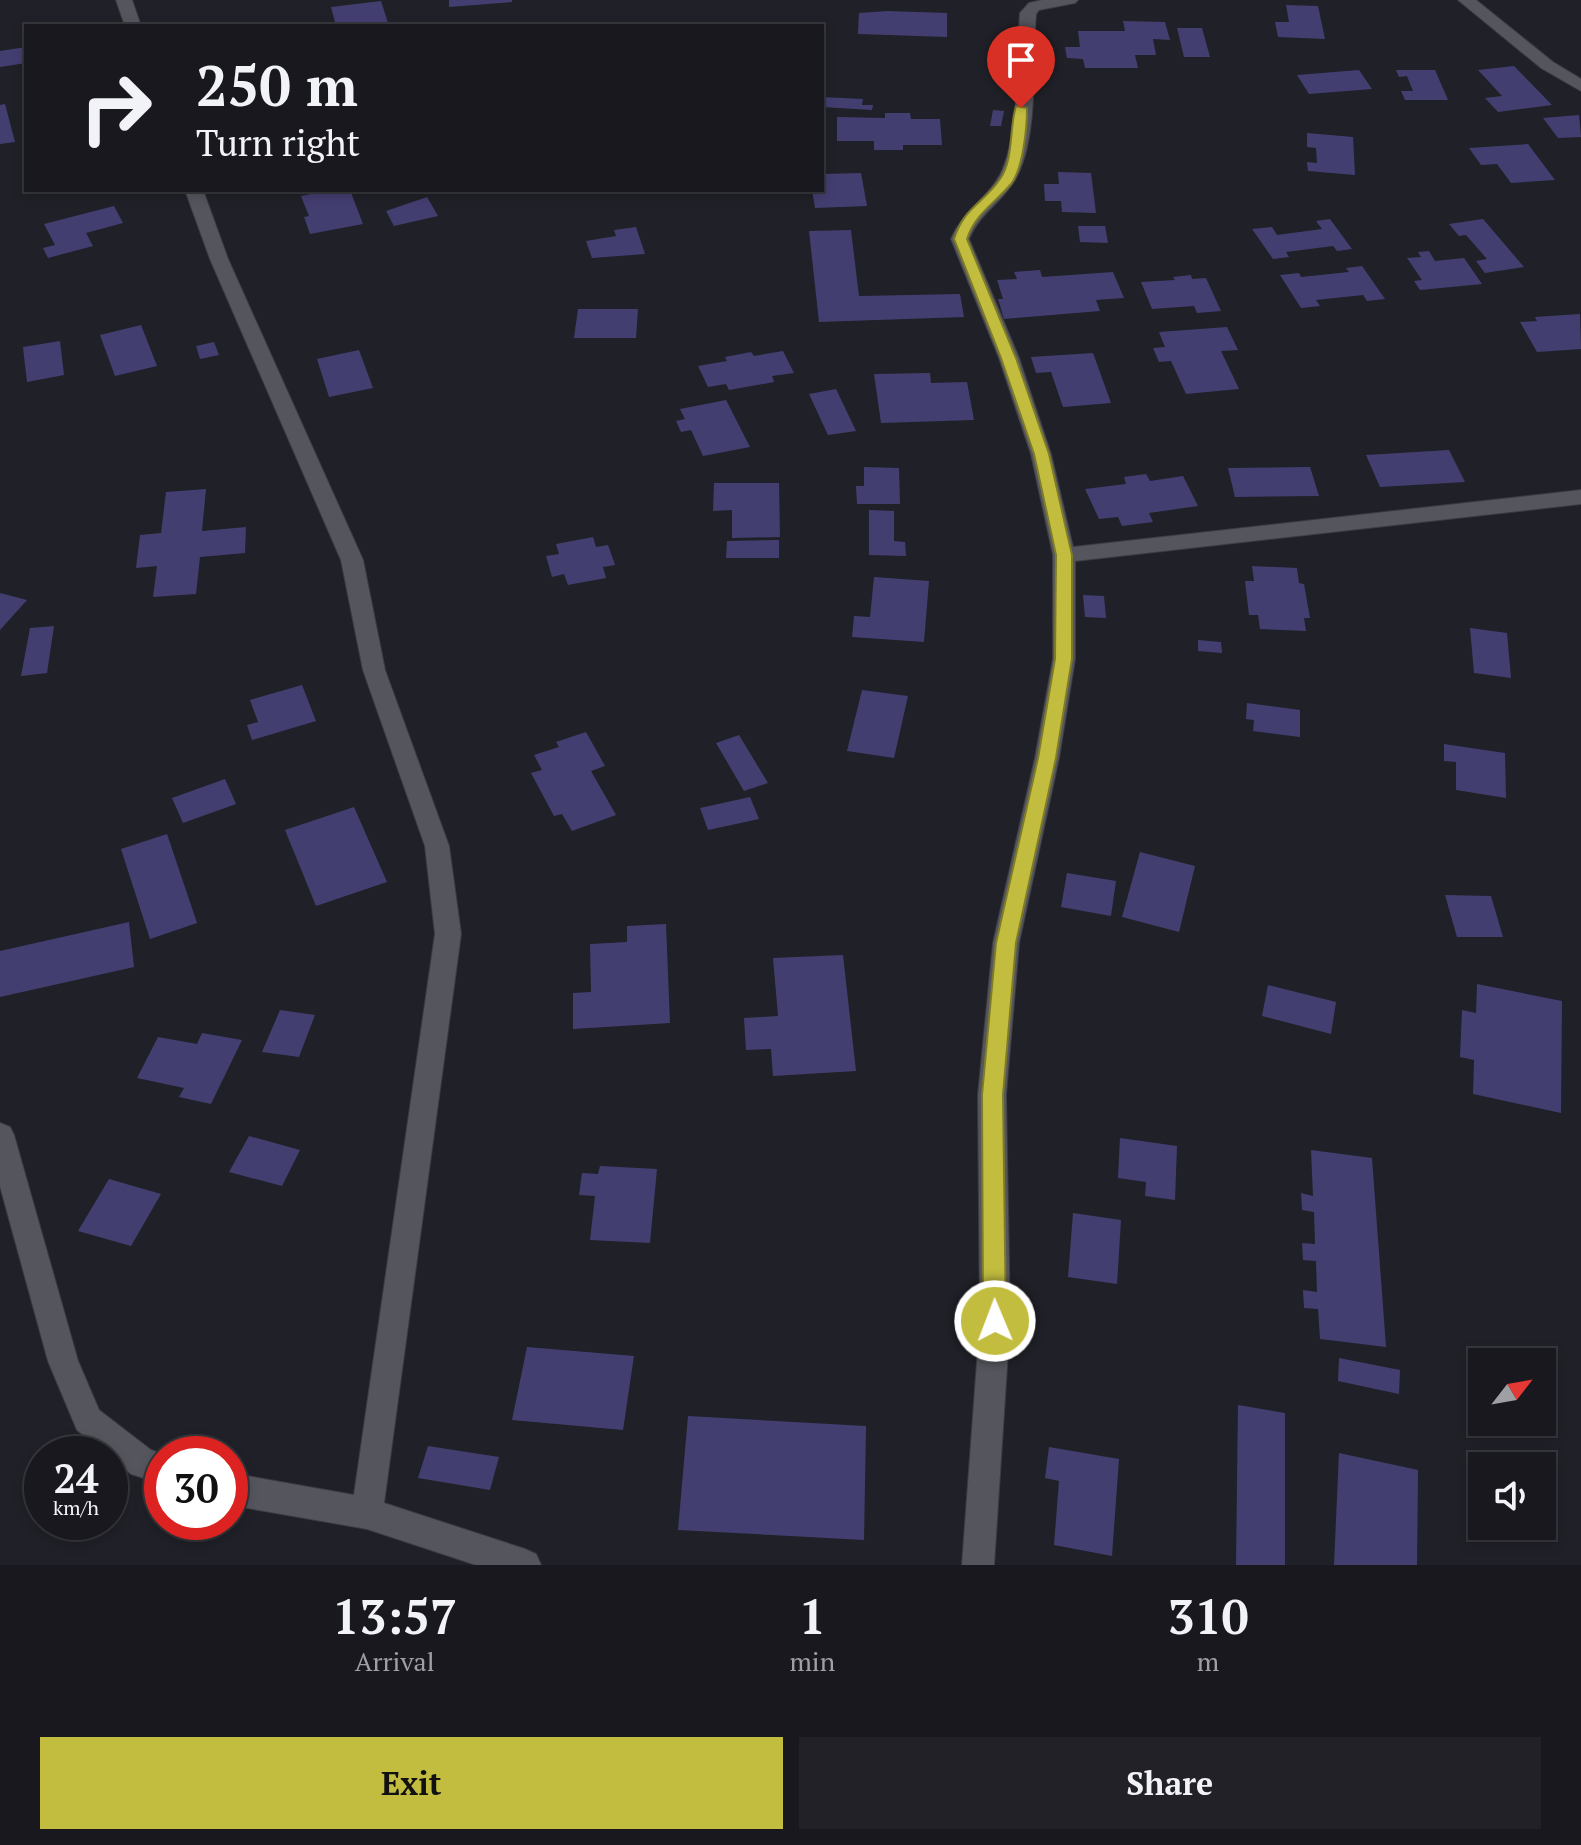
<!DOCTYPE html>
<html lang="en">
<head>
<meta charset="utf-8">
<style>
  :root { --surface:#18181e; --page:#212127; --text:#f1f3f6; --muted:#9fa0a4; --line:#36373c; --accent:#c2bd3f }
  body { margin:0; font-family:"PT Serif",serif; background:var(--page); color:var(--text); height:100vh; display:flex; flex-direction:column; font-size:30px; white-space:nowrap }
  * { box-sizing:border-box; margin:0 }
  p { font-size:26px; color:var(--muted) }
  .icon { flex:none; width:44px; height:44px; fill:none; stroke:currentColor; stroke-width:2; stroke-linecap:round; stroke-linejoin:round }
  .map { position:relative; height:1565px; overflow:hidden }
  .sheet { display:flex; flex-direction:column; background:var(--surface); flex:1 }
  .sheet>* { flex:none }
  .guide { position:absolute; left:24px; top:24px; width:800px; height:168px; border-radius:0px; box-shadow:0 4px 12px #0003,0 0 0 2px var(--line); background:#18181e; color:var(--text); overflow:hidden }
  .needle { width:52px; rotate:59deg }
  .tools { position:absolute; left:1468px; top:1348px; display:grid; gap:16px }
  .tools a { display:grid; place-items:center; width:88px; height:88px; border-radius:0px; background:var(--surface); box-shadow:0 4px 12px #0003,0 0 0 2px var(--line); font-size:40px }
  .speed { position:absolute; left:24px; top:1436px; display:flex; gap:16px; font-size:40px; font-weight:700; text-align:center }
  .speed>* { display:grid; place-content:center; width:104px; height:104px; border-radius:50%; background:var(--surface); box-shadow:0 4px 12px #0003,0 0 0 2px var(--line); line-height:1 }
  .speed small { font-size:20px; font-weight:400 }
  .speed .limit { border:12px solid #d22; background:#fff; color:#111 }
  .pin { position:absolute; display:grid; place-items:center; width:68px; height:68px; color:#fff; margin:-82px -34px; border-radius:50% 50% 50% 0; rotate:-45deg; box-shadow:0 0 8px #0007 }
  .pin .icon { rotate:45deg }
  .me { position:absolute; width:88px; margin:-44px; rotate:359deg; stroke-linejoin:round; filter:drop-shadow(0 0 6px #0008) }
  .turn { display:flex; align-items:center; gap:28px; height:168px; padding:0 40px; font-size:36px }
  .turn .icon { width:104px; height:104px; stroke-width:2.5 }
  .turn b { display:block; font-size:56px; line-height:68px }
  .eta { display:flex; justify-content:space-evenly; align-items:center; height:136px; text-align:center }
  .eta b { font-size:48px; font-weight:800; line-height:56px }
  .button { display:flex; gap:16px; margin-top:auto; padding:16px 40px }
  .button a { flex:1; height:92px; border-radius:0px; background:var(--accent); color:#111; font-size:32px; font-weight:800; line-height:92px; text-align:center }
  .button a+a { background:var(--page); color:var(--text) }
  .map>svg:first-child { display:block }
  .building { fill:#433e70 }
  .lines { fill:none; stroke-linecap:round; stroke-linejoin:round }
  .street-casing { stroke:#3b3b41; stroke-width:2 }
  .street { fill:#55555e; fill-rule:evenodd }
  .route { fill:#c2bd3f; stroke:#7e7b29; stroke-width:2 }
</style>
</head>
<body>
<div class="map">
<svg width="1581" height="1565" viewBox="0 0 1581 1565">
  <rect width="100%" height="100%" fill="#202028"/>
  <g class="building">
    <polygon points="449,0 512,0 512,2 449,7"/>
    <polygon points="381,1 389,26 336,26 331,7"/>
    <polygon points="1286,5 1318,6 1325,39 1278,37 1275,22 1289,22"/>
    <polygon points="888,11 947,13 947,37 858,34 859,13"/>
    <polygon points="1123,21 1165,22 1170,40 1153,39 1156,55 1135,55 1138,68 1085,68 1083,59 1067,58 1065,47 1080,47 1078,31 1125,31"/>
    <polygon points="1177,28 1202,28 1210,57 1184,57"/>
    <polygon points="26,47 26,63 0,67 0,51"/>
    <polygon points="1514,66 1552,105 1498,112 1485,98 1502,96 1478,70"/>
    <polygon points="1359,70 1372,89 1309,94 1297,75"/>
    <polygon points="1396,70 1435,70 1448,100 1405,100 1401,91 1413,91 1407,76 1399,77"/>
    <polygon points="822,97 863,99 862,105 873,105 872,110 822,107"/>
    <polygon points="5,104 15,142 0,144 0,105"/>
    <polygon points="993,110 1004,111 1001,126 990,126"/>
    <polygon points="885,113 910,113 911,119 940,119 942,145 903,145 903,150 874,150 874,141 837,141 837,117 885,118"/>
    <polygon points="1579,115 1581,137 1558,138 1543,118"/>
    <polygon points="1307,133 1353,137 1355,175 1308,171 1307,162 1317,163 1316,148 1307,147"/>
    <polygon points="1528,144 1555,180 1511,183 1497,164 1481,165 1469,148"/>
    <polygon points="1058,172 1091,173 1096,213 1062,212 1061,201 1045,201 1044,184 1059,184"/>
    <polygon points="861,173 867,206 815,208 812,190 822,190 822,174"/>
    <polygon points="331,190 350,190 363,224 310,234 304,217 309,216 301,196"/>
    <polygon points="427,197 438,216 394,226 386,211"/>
    <polygon points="114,206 123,223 86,233 93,246 48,258 43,248 55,245 44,224"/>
    <polygon points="1330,219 1352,249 1337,251 1333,246 1286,252 1289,257 1273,259 1252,229 1272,227 1277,235 1322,229 1316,221"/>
    <polygon points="1483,219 1524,267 1485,273 1476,261 1487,259 1466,235 1459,236 1449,224"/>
    <polygon points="1078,226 1105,226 1108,243 1080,242"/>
    <polygon points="636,227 645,254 592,258 586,241 616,236 614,230"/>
    <polygon points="851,230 859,296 960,294 964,317 819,322 809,231"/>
    <polygon points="1429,251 1435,261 1464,258 1482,284 1420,290 1414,281 1422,280 1407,258 1421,257 1418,252"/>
    <polygon points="1362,266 1385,299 1367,301 1363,295 1316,300 1320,306 1301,308 1280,275 1299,273 1301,277 1349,272 1346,268"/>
    <polygon points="1040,270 1042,277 1113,272 1124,298 1096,300 1100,311 1004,319 998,299 1003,299 997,280 1017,279 1014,272"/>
    <polygon points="1191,275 1192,279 1206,278 1221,311 1197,313 1194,306 1152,309 1141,282 1175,280 1173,277"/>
    <polygon points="578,309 638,309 636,338 574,338"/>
    <polygon points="1580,314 1581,349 1537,352 1520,322 1537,321 1535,317"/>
    <polygon points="141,325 157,366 115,376 100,335"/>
    <polygon points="1227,327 1238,350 1221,351 1239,389 1186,394 1171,361 1159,362 1153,348 1165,347 1159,332"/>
    <polygon points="60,341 64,375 27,382 23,347"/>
    <polygon points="214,342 219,355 200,359 196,346"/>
    <polygon points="359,350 373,388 329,397 317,359"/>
    <polygon points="783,351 794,373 772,376 774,382 729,390 726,384 708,387 698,366 727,361 725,357 751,352 754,356"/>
    <polygon points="1093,353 1111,403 1063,407 1051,372 1036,373 1031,357"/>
    <polygon points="930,373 931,383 967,382 974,420 881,423 874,374"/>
    <polygon points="836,389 856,431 828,435 809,394"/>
    <polygon points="726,400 750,447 703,456 691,430 681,432 676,421 685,419 680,409"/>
    <polygon points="1449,450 1465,482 1380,487 1366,455"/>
    <polygon points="864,467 899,468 900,504 857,504 856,486 864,486"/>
    <polygon points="1310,467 1319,496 1235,497 1228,468"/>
    <polygon points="1146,474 1150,481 1183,476 1198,506 1149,513 1153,522 1122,526 1118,517 1099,519 1085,489 1126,484 1124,477"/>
    <polygon points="714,483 779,483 780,537 732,538 732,510 713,511"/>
    <polygon points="206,489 202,531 246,527 245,553 200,557 196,594 153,597 157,566 136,568 140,535 161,533 166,492"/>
    <polygon points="869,510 894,511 894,541 905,542 906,556 869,555"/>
    <polygon points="593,537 596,547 608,545 615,565 603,567 606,578 568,585 564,574 552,577 546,556 559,554 556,544"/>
    <polygon points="779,540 779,558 726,558 727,541"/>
    <polygon points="1252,566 1297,568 1299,583 1304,584 1310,618 1304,618 1306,631 1260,629 1258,615 1249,615 1245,581 1254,581"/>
    <polygon points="874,577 929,581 924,642 852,637 854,616 870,617"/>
    <polygon points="0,593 27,600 0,630"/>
    <polygon points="1083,595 1104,596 1106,618 1085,617"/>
    <polygon points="54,626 47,673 21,676 30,628"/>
    <polygon points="1470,628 1507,633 1511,678 1474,673"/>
    <polygon points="1198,640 1221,642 1222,653 1198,651"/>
    <polygon points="302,685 316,721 252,740 247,725 258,722 250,700"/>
    <polygon points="862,690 908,696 894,758 847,751"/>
    <polygon points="1247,703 1300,710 1300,737 1253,731 1254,720 1246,719"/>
    <polygon points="586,732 605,766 591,771 616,815 572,831 562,814 554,816 531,773 542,770 534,755 559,747 556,742"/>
    <polygon points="739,735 768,783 744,791 716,743"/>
    <polygon points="1444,744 1505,753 1506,798 1456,790 1456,762 1444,761"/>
    <polygon points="225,779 236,804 183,823 172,798"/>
    <polygon points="750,797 759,819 708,830 700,808"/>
    <polygon points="354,807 387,882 316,906 285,830"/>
    <polygon points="167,834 197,923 150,939 121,849"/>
    <polygon points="1140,852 1195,866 1179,932 1122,917"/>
    <polygon points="1067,873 1116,881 1111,916 1061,907"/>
    <polygon points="1445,895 1491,896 1503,937 1457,937"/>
    <polygon points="129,922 134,967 0,997 0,951"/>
    <polygon points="666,924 670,1023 573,1029 573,993 591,992 590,944 627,942 627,926"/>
    <polygon points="843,955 856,1071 773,1076 771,1049 746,1050 744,1018 778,1016 773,958"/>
    <polygon points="1477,984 1562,1001 1561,1113 1473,1094 1474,1060 1460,1057 1462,1010 1476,1013"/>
    <polygon points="1268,985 1336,1002 1331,1034 1262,1016"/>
    <polygon points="280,1010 315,1015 299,1057 262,1052"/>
    <polygon points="202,1033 242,1040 211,1104 179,1097 184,1088 137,1078 158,1037 197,1044"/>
    <polygon points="249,1136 300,1150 282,1186 229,1172"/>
    <polygon points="1120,1138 1177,1146 1175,1200 1145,1196 1146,1182 1118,1178"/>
    <polygon points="1311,1150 1372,1158 1386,1347 1320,1339 1318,1309 1304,1308 1303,1290 1317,1292 1316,1261 1303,1260 1302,1243 1315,1244 1314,1212 1302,1210 1301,1193 1313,1196"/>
    <polygon points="600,1166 657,1169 650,1243 590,1240 595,1196 579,1195 582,1173 598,1174"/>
    <polygon points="109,1179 161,1194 131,1246 78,1231"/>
    <polygon points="1073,1213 1121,1220 1117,1284 1068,1277"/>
    <polygon points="527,1347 634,1356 623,1430 512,1420"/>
    <polygon points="1339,1358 1400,1370 1399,1394 1338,1381"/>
    <polygon points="1238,1405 1285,1413 1285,1565 1236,1565"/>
    <polygon points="688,1416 866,1426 864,1540 678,1530"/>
    <polygon points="428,1446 499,1457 490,1490 418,1478"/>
    <polygon points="1049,1447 1119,1459 1112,1556 1054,1545 1059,1481 1045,1478"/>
    <polygon points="1339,1453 1418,1470 1417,1565 1334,1565"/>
  </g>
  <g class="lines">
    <defs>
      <g id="street">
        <polygon points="116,0 132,0 141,26 125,26"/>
        <path d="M1042 0H1078L1075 3 1039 10 1036 14C1032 61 1039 139 1015 180 1001 203 979 214 969 239L1019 358 1051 454 1073 547 1581 490V504L1075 561V659L1059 758 1019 943 1006 1095 1010 1321 994 1565H962L980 1321 978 1095 993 943 1035 758 1053 659V555L1031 454 999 358 951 239C963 211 987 199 1000 175 1021 132 1016 61 1020 13L1029 3Z"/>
        <polygon points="1458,0 1476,0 1553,62 1581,79 1581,91 1541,68"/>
        <polygon points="185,190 203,190 228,259 363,560 385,670 449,846 461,934 384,1503 525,1549 536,1554 541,1565 476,1565 367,1529 230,1505 230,1473 354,1495 435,934 425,846 363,670 341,560 210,259"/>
        <polygon points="0,1123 10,1127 14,1135 78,1361 99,1410 151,1450 163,1454 162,1484 131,1474 77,1430 48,1361 0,1186"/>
      </g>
    </defs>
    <use href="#street" class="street-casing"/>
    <use href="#street" class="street"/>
  </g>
  <path class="route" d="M1016 106 1027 108C1027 128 1023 169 1011 184 995 203 975 214 967 239L1016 358 1049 454 1072 555V659L1056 758 1016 943 1003 1095 1006 1321 1003 1328 995 1331 987 1328 983 1321 982 1095 996 943 1038 758 1055 659 1056 555 1034 454 1001 358 954 239C964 207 983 204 1000 179 1014 159 1009 128 1016 106Z"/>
</svg>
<div class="tools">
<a><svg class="needle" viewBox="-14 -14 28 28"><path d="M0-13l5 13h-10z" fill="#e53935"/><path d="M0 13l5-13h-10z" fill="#9fa0a4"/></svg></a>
<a><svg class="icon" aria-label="sound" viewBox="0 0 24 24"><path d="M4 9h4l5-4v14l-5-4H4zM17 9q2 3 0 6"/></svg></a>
</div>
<div class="speed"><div>24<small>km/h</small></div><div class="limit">30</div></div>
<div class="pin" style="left:1021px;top:108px;background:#d93025"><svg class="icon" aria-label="arrive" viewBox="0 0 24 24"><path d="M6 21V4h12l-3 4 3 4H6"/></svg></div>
<svg class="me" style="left:995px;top:1321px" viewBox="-20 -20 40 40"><circle r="17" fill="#c2bd3f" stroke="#fff" stroke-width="3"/><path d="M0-11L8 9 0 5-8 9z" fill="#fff"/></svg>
<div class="guide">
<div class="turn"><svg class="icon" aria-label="right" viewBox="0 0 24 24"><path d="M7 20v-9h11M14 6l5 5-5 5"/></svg><div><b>250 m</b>Turn right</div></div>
</div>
</div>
<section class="sheet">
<div class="eta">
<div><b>13:57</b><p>Arrival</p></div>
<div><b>1</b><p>min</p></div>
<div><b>310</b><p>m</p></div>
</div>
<div class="button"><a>Exit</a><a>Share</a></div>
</section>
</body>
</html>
